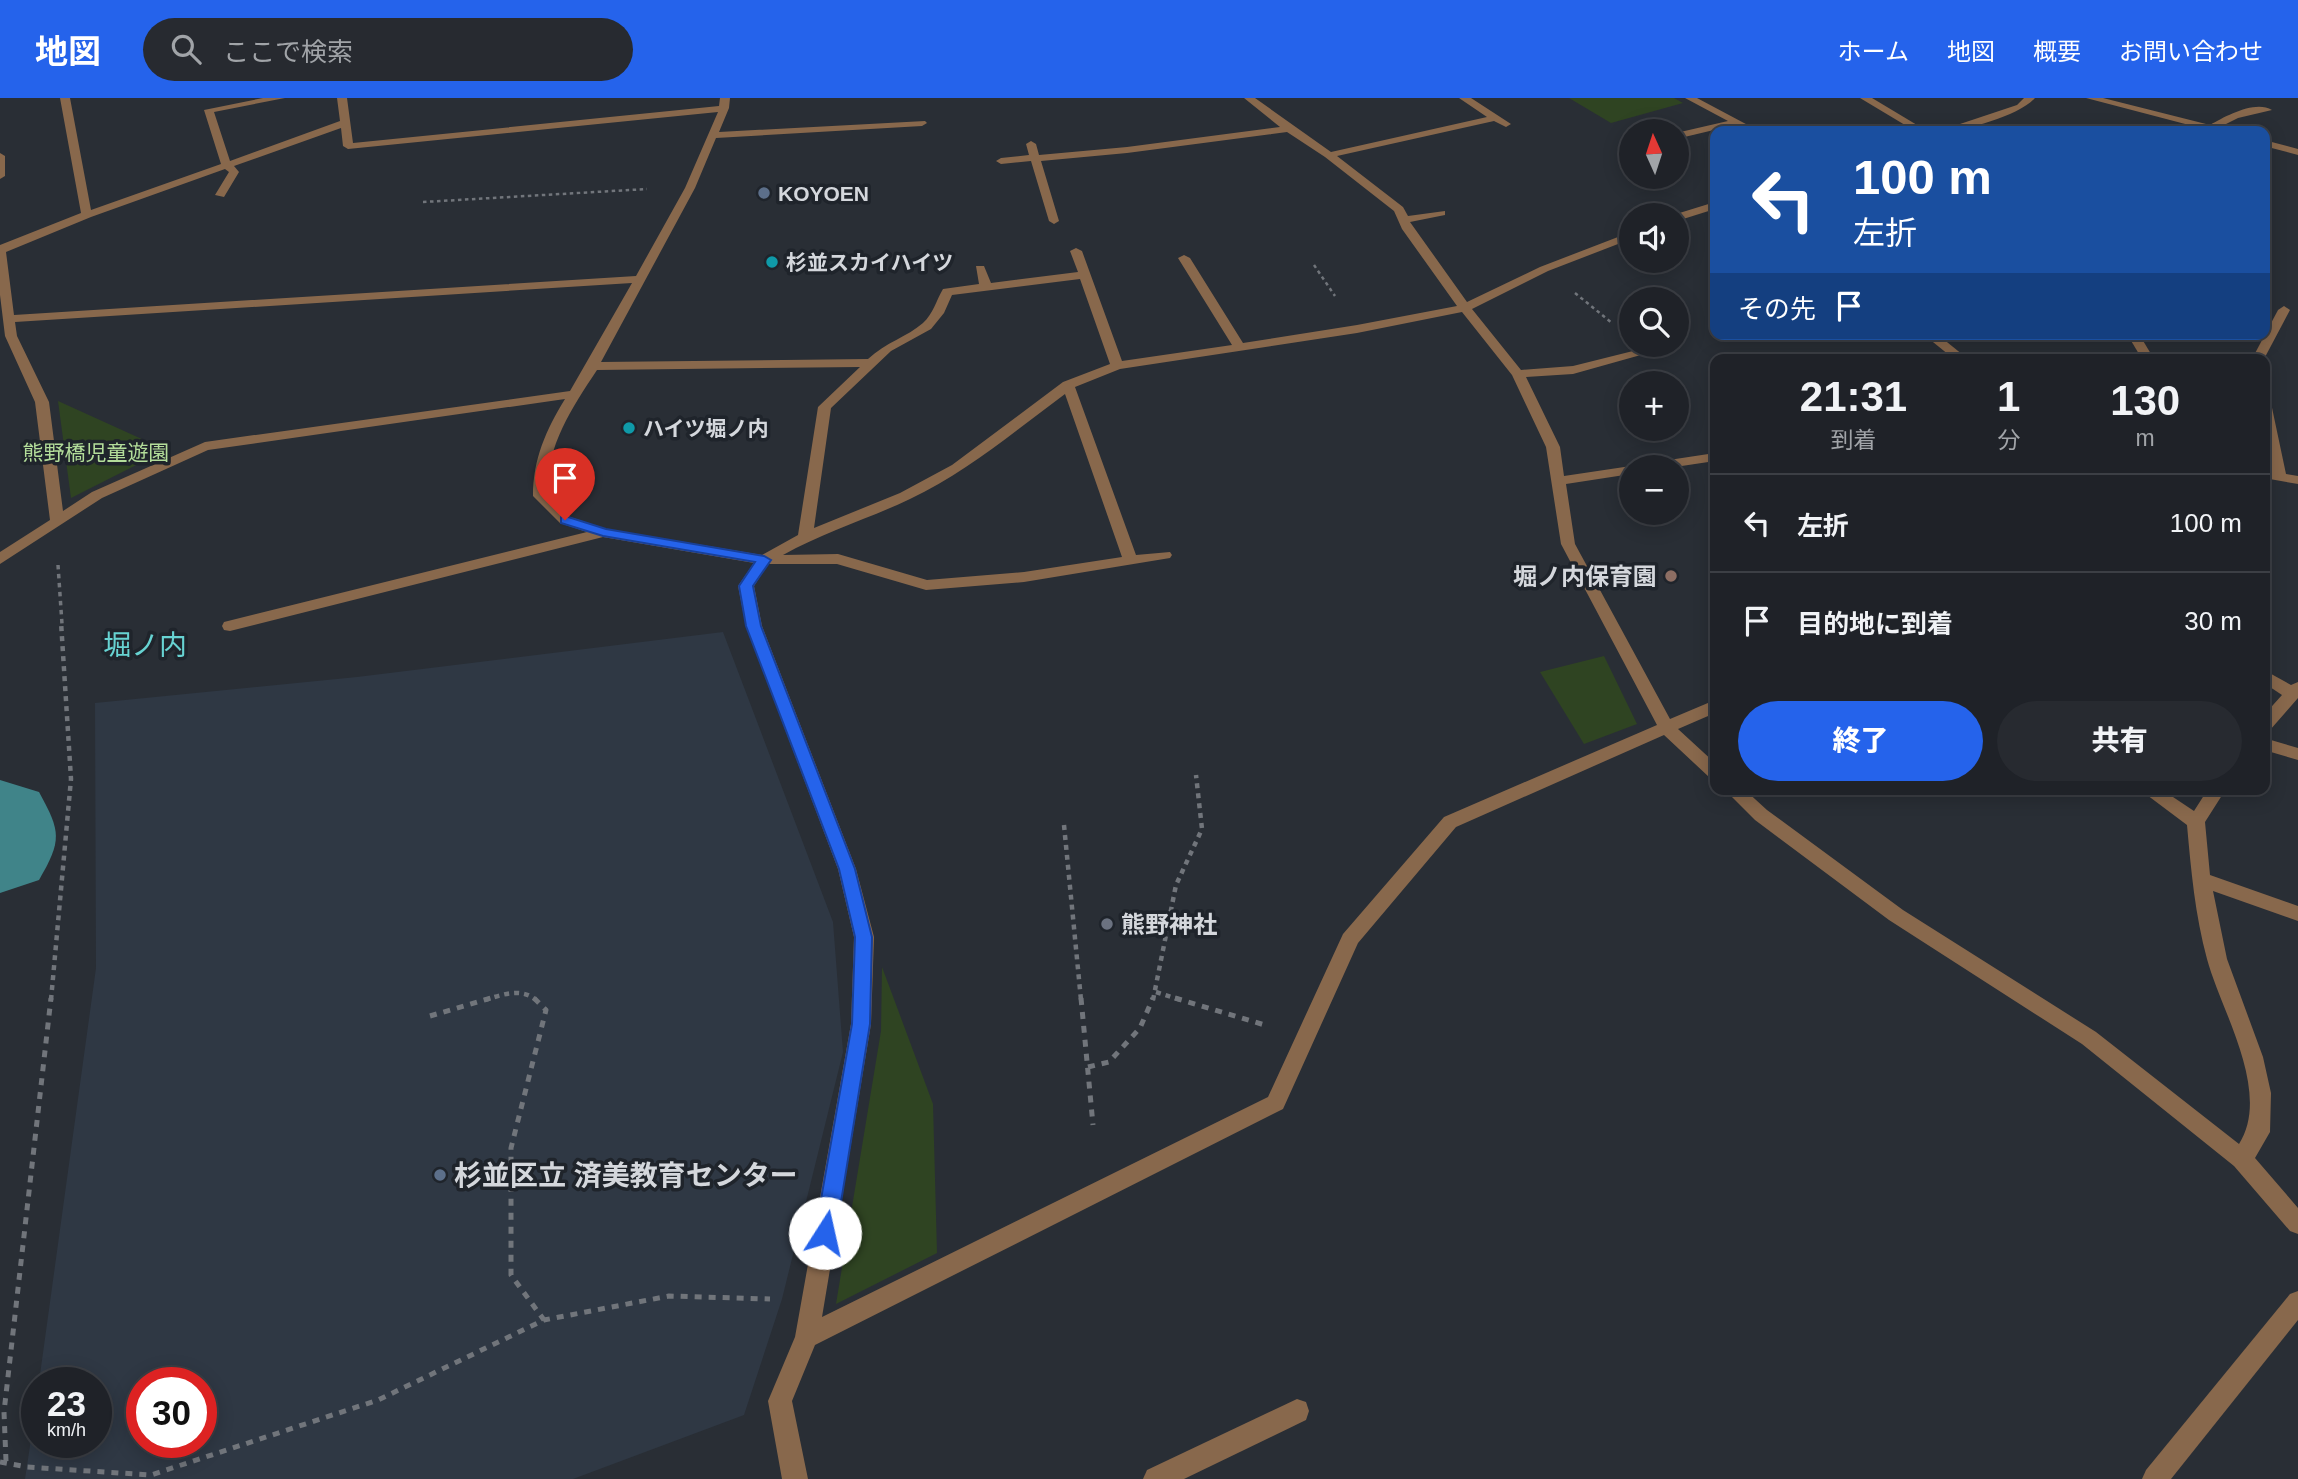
<!DOCTYPE html>
<html lang="ja">
<head>
<meta charset="utf-8">
<style>
  :root { --surface:#1f2228; --page:#272a30; --text:#f1f3f6; --muted:#a1a4a8; --line:#3c3f45; --accent:#2563eb }
  body { margin:0; font-family:Arial,"Noto Sans JP",sans-serif; background:var(--page); color:var(--text); height:100vh; display:flex; flex-direction:column; font-size:26px; white-space:nowrap }
  * { box-sizing:border-box; margin:0 }
  p { font-size:23px; color:var(--muted) }
  .icon { flex:none; width:38px; height:38px; fill:none; stroke:currentColor; stroke-width:2; stroke-linecap:round; stroke-linejoin:round }
  .map { position:relative; flex:1; overflow:hidden }
  .drawer { position:absolute; left:1710px; top:256px; width:560px; height:441px; display:flex; flex-direction:column; background:var(--surface); border-radius:14px; box-shadow:0 4px 18px #0003,0 0 0 2px var(--line) }
  .drawer>* { flex:none }
  .top-card { position:absolute; left:1710px; top:28px; width:560px; height:214px; border-radius:14px; box-shadow:0 4px 18px #0003,0 0 0 2px var(--line); background:#1a4fa0; color:#fff; overflow:hidden }
  .needle { width:46px; rotate:357deg }
  .tools { position:absolute; left:1619px; top:21px; display:grid; gap:14px }
  .tools a { display:grid; place-items:center; width:70px; height:70px; border-radius:50%; background:var(--surface); box-shadow:0 4px 18px #0003,0 0 0 2px var(--line); font-size:35px }
  .speed { position:absolute; left:21px; top:1269px; display:flex; gap:14px; font-size:35px; font-weight:700; text-align:center }
  .speed>* { display:grid; place-content:center; width:91px; height:91px; border-radius:50%; background:var(--surface); box-shadow:0 4px 18px #0003,0 0 0 2px var(--line); line-height:1 }
  .speed small { font-size:18px; font-weight:400 }
  .speed .limit { border:10px solid #d22; background:#fff; color:#111 }
  .pin { position:absolute; display:grid; place-items:center; width:60px; height:60px; color:#fff; margin:-72px -30px; border-radius:50% 50% 50% 0; rotate:-45deg; box-shadow:0 0 7px #0007 }
  .pin .icon { rotate:45deg }
  .me { position:absolute; width:77px; margin:-38px; rotate:10deg; stroke-linejoin:round; filter:drop-shadow(0 0 5px #0008) }
  .turn { display:flex; align-items:center; gap:24px; height:147px; padding:0 28px; font-size:32px }
  .turn .icon { width:91px; height:91px; stroke-width:2.5 }
  .turn b { display:block; font-size:49px; line-height:60px }
  .then { display:flex; align-items:center; height:66px; padding:0 28px; background:#0003; gap:14px; font-size:26px }
  .eta { display:flex; justify-content:space-evenly; align-items:center; height:119px; text-align:center }
  .eta b { font-size:42px; font-weight:800; line-height:49px }
  .action { display:flex; gap:14px; margin-top:auto; padding:14px 28px }
  .action a { flex:1; height:80px; border-radius:42px; background:var(--accent); color:#fff; font-size:28px; font-weight:800; line-height:80px; text-align:center }
  .action a+a { background:var(--page); color:var(--text) }
  ul { padding:0; list-style:none }
  li { display:flex; align-items:center; gap:21px; height:98px; padding:0 28px; border-top:2px solid var(--line) }
  li div { flex:1 }
  li b { display:block; font-size:26px }
  li em { font-style:normal }
  header { display:flex; align-items:center; gap:42px; box-sizing:border-box; height:98px; padding:0 35px; background:var(--accent); color:#fff }
  header strong { font-size:33px }
  nav { display:flex; gap:38px; margin-inline-start:auto; font-size:24px }
  .search { width:490px; height:63px; background:var(--page); display:flex; align-items:center; gap:18px; box-sizing:border-box; padding:0 24px; border-radius:38px; color:var(--muted); font-size:26px }
  .map>svg:first-child { display:block }
  .built { fill:#2f3844; fill-rule:evenodd }
  .green { fill:#2f4422 }
  .lines { fill:none; stroke-linecap:round; stroke-linejoin:round }
  .river { fill:#408489; fill-rule:evenodd }
  .path-far3 { stroke:#71757b; stroke-width:2.5; stroke-dasharray:3.5 3.5; stroke-linecap:butt }
  .path-far2 { stroke:#71757b; stroke-width:3.5; stroke-dasharray:4.5 4.5; stroke-linecap:butt }
  .path-far1 { stroke:#71757b; stroke-width:4.5; stroke-dasharray:5 5; stroke-linecap:butt }
  .path { stroke:#71757b; stroke-width:5; stroke-dasharray:7 7; stroke-linecap:butt }
  .minor { fill:#88684c; fill-rule:evenodd }
  .route { fill:#2563eb; stroke:#184099; stroke-width:2 }
  .service-dot { fill:#5c6f8a; stroke:#1f242b; stroke-width:2.5 }
  .culture-dot { fill:#0f9aa8; stroke:#1f242b; stroke-width:2.5 }
  .education-dot { fill:#8d6e63; stroke:#1f242b; stroke-width:2.5 }
  .worship-dot { fill:#6b7280; stroke:#1f242b; stroke-width:2.5 }
  .labels { text-anchor:middle; dominant-baseline:central; stroke-width:7; stroke-linejoin:round; paint-order:stroke }
  .far-poi-label { font-size:21px; font-weight:bold; fill:#d4d7dc; stroke:#1f242b; text-anchor:start }
  .far-park-label { font-size:21px; fill:#b3dd9a; stroke:#1f242b }
  .poi-label { font-size:24px; font-weight:bold; fill:#d4d7dc; stroke:#1f242b; text-anchor:end }
  .quarter-label { font-size:28px; fill:#67d3d2; stroke:#1f242b }
  .near-poi-label { font-size:28px; font-weight:bold; fill:#d4d7dc; stroke:#1f242b; text-anchor:start }
</style>
</head>
<body>
<header>
<strong>地図</strong>
<div class="search"><svg class="icon" aria-label="search" viewBox="0 0 24 24"><circle cx="10" cy="10" r="6"/><path d="M15 15l6 6"/></svg>ここで検索</div>
<nav><a>ホーム</a><a>地図</a><a>概要</a><a>お問い合わせ</a></nav>
</header>
<div class="map">
<svg width="2298" height="1381" viewBox="0 0 2298 1381">
  <rect width="100%" height="100%" fill="#292e35"/>
  <path class="built" d="M723 534 833 824 843 954 782 1201 744 1317 573 1381H25L37 1301V1344H96V1284H39L96 870 95 605 357 579ZM201 1284V1344H142V1284Z"/>
  <g class="green">
    <polygon points="1569,0 1674,0 1683,5 1611,25"/>
    <polygon points="58,303 166,352 71,400"/>
    <polygon points="1604,558 1637,626 1584,646 1540,574"/>
    <polygon points="882,869 933,1006 937,1155 836,1206 881,933"/>
  </g>
  <g class="lines">
    <path class="river" d="M0 682 39 694C61 734 62 742 39 782L0 795Z"/>
    <g class="path-far3">
      <polyline points="423,104 647,91"/>
      <polyline points="1314,167 1335,198"/>
      <polyline points="1575,195 1612,225"/>
    </g>
    <polyline class="path-far2" points="58,467 62,526"/>
    <g class="path-far1">
      <polyline points="1064,727 1081,902"/>
      <polyline points="1156,894 1181,902"/>
      <polyline points="51,902 71,681 61,524"/>
      <path d="M485 902C501 897 521 889 536 902"/>
      <polyline points="1153,902 1176,787 1202,731 1196,677"/>
    </g>
    <g class="path">
      <polyline points="534,900 546,912 511,1050 511,1177 544,1222"/>
      <polyline points="1081,900 1093,1027"/>
      <polyline points="1175,900 1268,928"/>
      <polyline points="430,918 491,900"/>
      <polyline points="1088,969 1109,964 1140,930 1153,900"/>
      <polyline points="6,1363 4,1314 51,900"/>
      <polyline points="0,1364 27,1369 151,1377 378,1302 544,1222 669,1198 770,1201"/>
    </g>
    <g class="minor">
      <path d="M60 0H70L91 112 221 66 204 12 263 0H285L214 14 230 63 340 23 337 0H347L353 45 719 8 720 0H730L729 10 719 34 925 23 927 25 922 28 716 40 695 90 601 264 868 261C886 244 907 239 923 225 933 216 936 203 943 191L979 186 976 168H984L991 185 1078 174 1070 153 1076 150 1082 153 1122 263 1232 247 1178 160 1184 157 1190 160 1243 245 1357 227 1457 208 1402 131 1394 113 1325 59 1287 34 1127 55 1041 63 1059 123 1054 126 1049 123 1031 63 1001 66 996 63 1001 60 1029 57 1026 46 1031 43 1036 46 1039 57 1127 49 1280 29 1244 0H1255L1331 54 1487 19 1459 0H1471L1511 26 1506 29 1494 23 1337 58 1403 109 1408 118 1445 113V117L1410 124 1467 204 1540 169 1631 134V141L1548 173 1472 211 1521 272 1573 268 1649 249 1655 253 1573 276 1526 279 1560 349 1564 378 1631 368 1636 369H1631V376L1566 386 1575 446 1670 621 1715 602V615L1678 631 1715 665V681L1709 679 1664 637 1456 729 1358 845 1283 1011 815 1247 792 1303 808 1381H782L768 1303 795 1239 851 926 854 839 838 771 746 528 738 488 754 465 603 439 230 533 224 532 222 528 224 524 587 434 560 425 533 398C533 361 546 332 565 301L208 352 102 400 0 466V454L50 422 35 304 5 238 0 197V147L81 115ZM718 14 685 90 636 178 14 217 6 154 91 119 225 71 229 74 215 97 224 99 239 74 234 68 341 30 343 48 348 51ZM1080 181 1110 266 1063 284 952 367 900 395 814 430 831 310 891 253 931 231 944 215 952 197ZM632 185 570 293 205 344 92 394 63 413 49 304 17 238 15 224ZM1462 214 1512 277 1546 349 1561 446 1657 627 1444 719 1343 836 1268 999 822 1219 871 926 874 839 856 771 762 528 754 488 768 466H837L926 492 1024 484 1170 460 1172 457 1170 454 1136 457 1075 289 1120 271 1357 235ZM860 269 818 309 798 437 762 457 606 431 570 419 547 397C546 349 571 311 597 272ZM1065 296 1122 459 1024 474 927 482 838 456 783 457C824 434 868 421 910 401 967 374 1015 333 1065 296Z"/>
      <polygon points="1685,0 1697,0 1759,33 1747,33 1735,27 1676,41 1676,35 1728,23"/>
      <polygon points="1860,0 1872,0 1927,33 1915,33"/>
      <path d="M2024 0H2035C2019 18 1963 34 1939 33L2017 7Z"/>
      <path d="M2086 0H2103L2210 27C2226 18 2255 2 2272 12L2238 20 2220 29 2228 33H2212Z"/>
      <polygon points="2264,42 2298,51 2298,57 2264,48"/>
      <polygon points="0,55 5,58 5,78 0,81"/>
      <polygon points="1715,104 1715,111 1680,122 1676,123 1676,117 1673,117"/>
      <polygon points="2284,208 2290,212 2264,261 2252,261 2278,212"/>
      <polygon points="1923,236 1937,236 1968,261 1954,261"/>
      <polygon points="2127,236 2139,236 2154,261 2142,261"/>
      <polygon points="2264,301 2271,305 2286,376 2298,378 2298,386 2264,380 2264,372 2272,373 2264,338"/>
      <polygon points="1715,355 1715,363 1675,369 1642,369 1649,365"/>
      <polygon points="2264,572 2291,587 2298,584 2298,600 2270,632 2264,634 2264,617 2282,597 2264,585"/>
      <polygon points="2264,640 2298,650 2298,662 2264,652"/>
      <path d="M1724 691H1744L1767 712 1903 812 2096 934 2239 1046C2272 994 2221 913 2207 861 2195 817 2191 772 2187 727L2139 691H2161L2194 713 2208 691H2226L2205 724 2210 777 2298 808V823L2213 793 2227 861 2263 959 2271 995 2270 1034 2255 1060 2298 1110V1136L2290 1133 2234 1068 2082 946 1889 822 1755 722Z"/>
      <polygon points="2298,1193 2298,1222 2171,1381 2142,1381 2146,1372 2290,1196"/>
      <polygon points="1297,1301 1306,1304 1309,1313 1306,1322 1184,1381 1143,1381 1147,1372"/>
    </g>
  </g>
  <polygon class="route" points="565,418 606,431 764,458 771,462 753,488 761,528 855,771 872,839 870,926 836,1135 833,1142 825,1145 818,1142 815,1135 852,926 855,839 839,771 746,528 739,488 755,464 603,438 561,425 561,419"/>
  <g class="service-dot">
    <circle cx="764" cy="95" r="7"/>
    <circle cx="440" cy="1077" r="7"/>
  </g>
  <g class="culture-dot">
    <circle cx="772" cy="164" r="7"/>
    <circle cx="629" cy="330" r="7"/>
  </g>
  <circle class="education-dot" cx="1671" cy="478" r="7"/>
  <circle class="worship-dot" cx="1107" cy="826" r="7"/>
  <g class="labels">
    <g class="far-poi-label">
      <text x="778" y="95">KOYOEN</text>
      <text x="786" y="164">杉並スカイハイツ</text>
      <text x="643" y="330">ハイツ堀ノ内</text>
    </g>
    <g class="far-park-label">
      <text x="96" y="354">熊野橋児童遊園</text>
    </g>
    <g class="poi-label">
      <text x="1657" y="478">堀ノ内保育園</text>
      <text x="1121" y="826" text-anchor="start">熊野神社</text>
    </g>
    <g class="quarter-label">
      <text x="145" y="547">堀ノ内</text>
    </g>
    <g class="near-poi-label">
      <text x="454" y="1077">杉並区立 済美教育センター</text>
    </g>
  </g>
</svg>
<div class="tools">
<a><svg class="needle" viewBox="-14 -14 28 28"><path d="M0-13l5 13h-10z" fill="#e53935"/><path d="M0 13l5-13h-10z" fill="#a1a4a8"/></svg></a>
<a><svg class="icon" aria-label="sound" viewBox="0 0 24 24"><path d="M4 9h4l5-4v14l-5-4H4zM17 9q2 3 0 6"/></svg></a>
<a><svg class="icon" aria-label="search" viewBox="0 0 24 24"><circle cx="10" cy="10" r="6"/><path d="M15 15l6 6"/></svg></a>
<a>+</a>
<a>−</a>
</div>
<div class="speed"><div>23<small>km/h</small></div><div class="limit">30</div></div>
<div class="pin" style="left:565px;top:422px;background:#d93025"><svg class="icon" aria-label="arrive" viewBox="0 0 24 24"><path d="M6 21V4h12l-3 4 3 4H6"/></svg></div>
<svg class="me" style="left:825px;top:1135px" viewBox="-20 -20 40 40"><circle r="19" fill="#fff"/><path d="M0-13L10 11 0 6-10 11z" fill="#2563eb"/></svg>
<div class="top-card">
<div class="turn"><svg class="icon" aria-label="left" viewBox="0 0 24 24"><path d="M17 20v-9H6M10 6l-5 5 5 5"/></svg><div><b>100 m</b>左折</div></div>
<div class="then">その先<svg class="icon" aria-label="arrive" viewBox="0 0 24 24"><path d="M6 21V4h12l-3 4 3 4H6"/></svg></div>
</div>
<section class="drawer">
<div class="eta">
<div><b>21:31</b><p>到着</p></div>
<div><b>1</b><p>分</p></div>
<div><b>130</b><p>m</p></div>
</div>
<ul>
<li><svg class="icon" aria-label="left" viewBox="0 0 24 24"><path d="M17 20v-9H6M10 6l-5 5 5 5"/></svg><div><b>左折</b></div><em>100 m</em></li>
<li><svg class="icon" aria-label="arrive" viewBox="0 0 24 24"><path d="M6 21V4h12l-3 4 3 4H6"/></svg><div><b>目的地に到着</b></div><em>30 m</em></li>
</ul>
<div class="action"><a>終了</a><a>共有</a></div>
</section>
</div>
</body>
</html>
